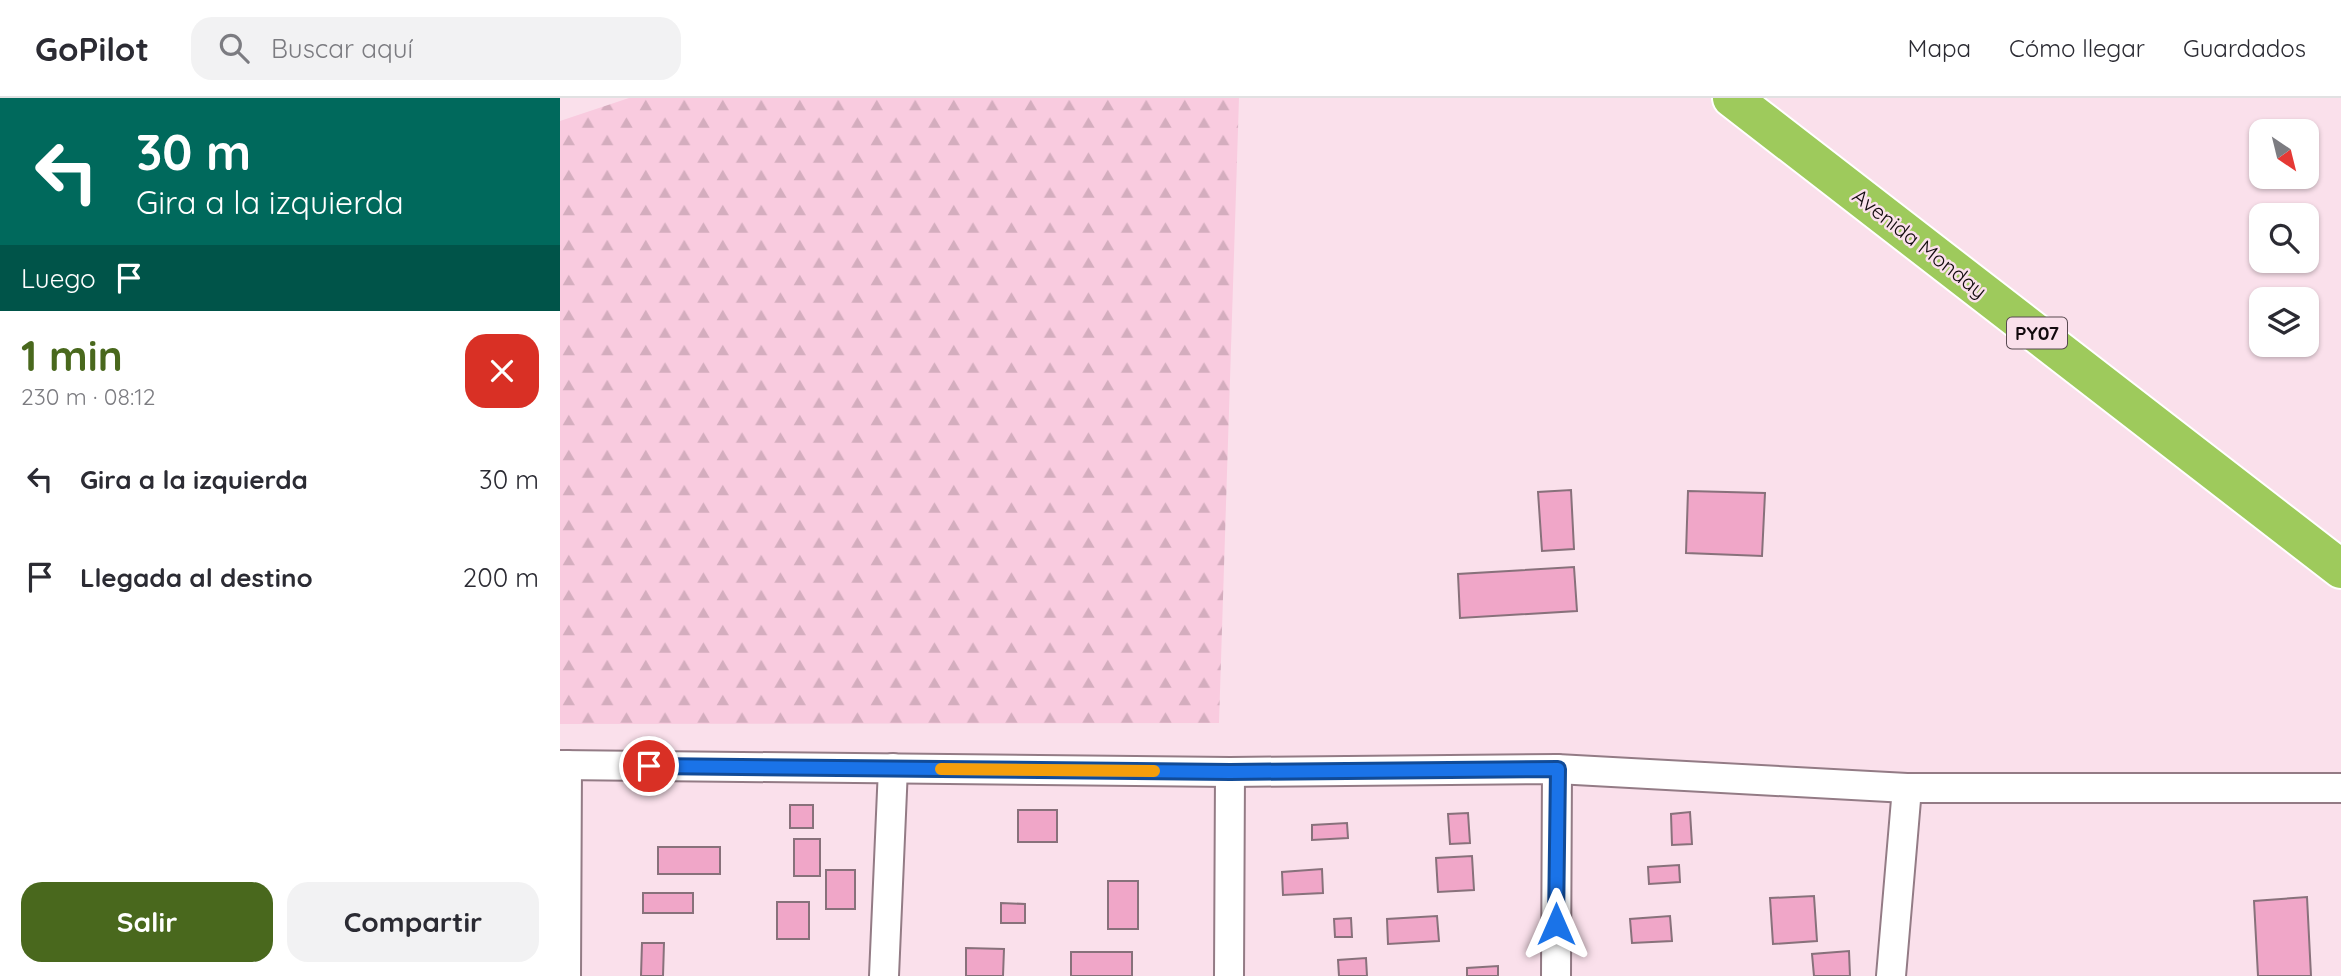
<!DOCTYPE html>
<html lang="es">
<head>
<meta charset="utf-8">
<style>
  :root { --surface:#fff; --page:#f2f2f3; --text:#2b2b33; --muted:#7c7c81; --line:#e1e1e2; --accent:#49681d }
  body { margin:0; font-family:Quicksand,sans-serif; background:var(--page); color:var(--text); height:100vh; display:flex; flex-direction:column; font-size:26px; white-space:nowrap }
  * { box-sizing:border-box; margin:0 }
  p { font-size:23px; color:var(--muted) }
  .icon { flex:none; width:38px; height:38px; fill:none; stroke:currentColor; stroke-width:2; stroke-linecap:round; stroke-linejoin:round }
  .map { position:relative; flex:1; overflow:hidden }
  .sheet { display:flex; flex-direction:column; background:var(--surface); width:560px }
  .sheet>* { flex:none }
  .banner { background:#00695c; color:#fff; overflow:hidden }
  .needle { width:46px; rotate:145deg }
  .buttons { position:absolute; left:1689px; top:21px; display:grid; gap:14px }
  .buttons a { display:grid; place-items:center; width:70px; height:70px; border-radius:14px; background:var(--surface); box-shadow:0 2px 5px #0004; font-size:35px }
  .pin { position:absolute; display:grid; place-items:center; width:60px; height:60px; color:#fff; margin:-30px; border:4px solid #fff; border-radius:50%; box-shadow:0 2px 7px #0007 }
  .me { position:absolute; width:77px; margin:-38px; rotate:0deg; stroke-linejoin:round; filter:drop-shadow(0 0 5px #0008) }
  .turn { display:flex; align-items:center; gap:24px; height:147px; padding:0 21px; font-size:32px }
  .turn .icon { width:91px; height:91px; stroke-width:2.5 }
  .turn b { display:block; font-size:49px; line-height:60px }
  .then { display:flex; align-items:center; height:66px; padding:0 21px; background:#0003; gap:14px; font-size:26px }
  .round { display:grid; place-items:center; flex:none; width:74px; height:74px; border-radius:21px; background:var(--page) }
  .overview { display:flex; align-items:center; justify-content:space-between; height:119px; padding:0 21px }
  h1 { font-size:42px; font-weight:700; line-height:52px; color:var(--accent) }
  .button { display:flex; gap:14px; margin-top:auto; padding:14px 21px }
  .button a { flex:1; height:80px; border-radius:21px; background:var(--accent); color:#fff; font-size:28px; font-weight:700; line-height:80px; text-align:center }
  .button a+a { background:var(--page); color:var(--text) }
  ul { padding:0; list-style:none }
  li { display:flex; align-items:center; gap:21px; height:98px; padding:0 21px }
  li div { flex:1 }
  li b { display:block; font-size:26px }
  li em { font-style:normal }
  header { display:flex; align-items:center; gap:42px; box-sizing:border-box; height:98px; padding:0 35px; background:var(--surface); border-bottom:2px solid var(--line) }
  header strong { font-size:33px }
  nav { display:flex; gap:38px; margin-inline-start:auto; font-size:24px }
  .search { width:490px; height:63px; background:var(--page); display:flex; align-items:center; gap:18px; box-sizing:border-box; padding:0 24px; border-radius:21px; color:var(--muted); font-size:26px }
  main { display:flex; flex:1; min-height:0 }
  .map>svg:first-child { display:block }
  .forest { fill:url(#forest-firs) }
  .building { fill:#f0a6c8; stroke:#88717b; stroke-width:2 }
  .lines { fill:none; stroke-linecap:round; stroke-linejoin:round }
  .minor-casing { stroke:#937b85; stroke-width:32 }
  .trunk-casing { stroke:#fff; stroke-width:42 }
  .minor { stroke:#fff; stroke-width:28 }
  .trunk { stroke:#9eca5c; stroke-width:38 }
  .route-casing { stroke:#114b97; stroke-width:18 }
  .route { stroke:#1a73e8; stroke-width:12 }
  .slow { stroke:#f59e0b; stroke-width:12 }
  .labels { text-anchor:middle; dominant-baseline:central; stroke-width:5; stroke-linejoin:round; paint-order:stroke }
  .shield { fill:#fae0eb; stroke:#584a50; stroke-width:2 }
  .shield-label { font-size:19px; font-weight:bold; fill:#120a0e }
  .street-label { font-size:21px; fill:#120a0e; stroke:#fae0eb }
</style>
</head>
<body>
<header>
<strong>GoPilot</strong>
<div class="search"><svg class="icon" aria-label="search" viewBox="0 0 24 24"><circle cx="10" cy="10" r="6"/><path d="M15 15l6 6"/></svg>Buscar aquí</div>
<nav><a>Mapa</a><a>Cómo llegar</a><a>Guardados</a></nav>
</header>
<main>
<section class="sheet">
<div class="banner">
<div class="turn"><svg class="icon" aria-label="left" viewBox="0 0 24 24"><path d="M17 20v-9H6M10 6l-5 5 5 5"/></svg><div><b>30 m</b>Gira a la izquierda</div></div>
<div class="then">Luego<svg class="icon" aria-label="arrive" viewBox="0 0 24 24"><path d="M6 21V4h12l-3 4 3 4H6"/></svg></div>
</div>
<div class="overview"><div><h1>1 min</h1><p>230 m · 08:12</p></div><a class="round" style="background:#d93025;color:#fff"><svg class="icon" aria-label="close" viewBox="0 0 24 24"><path d="M6 6l12 12M18 6L6 18"/></svg></a></div>
<ul>
<li><svg class="icon" aria-label="left" viewBox="0 0 24 24"><path d="M17 20v-9H6M10 6l-5 5 5 5"/></svg><div><b>Gira a la izquierda</b></div><em>30 m</em></li>
<li><svg class="icon" aria-label="arrive" viewBox="0 0 24 24"><path d="M6 21V4h12l-3 4 3 4H6"/></svg><div><b>Llegada al destino</b></div><em>200 m</em></li>
</ul>
<div class="button"><a>Salir</a><a>Compartir</a></div>
</section>
<div class="map">
<svg width="1781" height="878" viewBox="0 0 1781 878">
  <defs>
    <pattern id="forest-firs" width="22" height="20" patternUnits="userSpaceOnUse" patternTransform="scale(1.75)"><rect width="22" height="20" fill="#f9cbdf"/><path d="M5 1l3.5 6h-7zM16 11l3.5 6h-7z" fill="#d4adbe"/></pattern>
  </defs>
  <rect width="100%" height="100%" fill="#fae0eb"/>
  <polygon class="forest" points="69,0 679,0 659,625 0,626 0,23"/>
  <g class="building">
    <polygon points="1011,392 1014,451 982,453 978,394"/>
    <polygon points="1128,393 1205,395 1202,458 1126,455"/>
    <polygon points="1014,469 1017,513 900,520 898,476"/>
    <rect x="230" y="707" width="23" height="23"/>
    <rect x="458" y="712" width="39" height="32"/>
    <polygon points="1130,714 1132,746 1112,747 1111,716"/>
    <polygon points="908,715 910,745 890,746 888,716"/>
    <polygon points="787,725 788,740 752,742 752,727"/>
    <rect x="234" y="741" width="26" height="37"/>
    <rect x="98" y="749" width="62" height="27"/>
    <polygon points="912,758 914,792 878,794 876,760"/>
    <polygon points="1119,767 1120,784 1089,786 1088,769"/>
    <polygon points="762,771 763,795 723,797 722,774"/>
    <rect x="266" y="772" width="29" height="39"/>
    <rect x="548" y="783" width="30" height="48"/>
    <rect x="83" y="795" width="50" height="20"/>
    <polygon points="1254,798 1257,843 1213,846 1210,800"/>
    <polygon points="1747,799 1751,878 1698,878 1694,803"/>
    <rect x="217" y="804" width="32" height="37"/>
    <polygon points="441,805 465,806 465,825 441,825"/>
    <polygon points="877,818 879,843 828,846 827,821"/>
    <polygon points="1110,818 1112,843 1072,845 1070,821"/>
    <polygon points="791,820 792,839 775,839 774,821"/>
    <polygon points="82,845 104,845 103,878 81,878"/>
    <polygon points="406,850 444,851 443,878 406,878"/>
    <polygon points="1289,853 1290,878 1254,878 1252,856"/>
    <rect x="511" y="854" width="61" height="24"/>
    <polygon points="806,860 807,878 779,878 778,862"/>
    <polygon points="938,868 938,878 907,878 907,870"/>
  </g>
  <g class="lines">
    <defs>
      <g id="minor">
        <polyline points="0,667 670,674 997,671 1347,690 1781,690"/>
        <polyline points="6,878 7,667"/>
        <polyline points="324,878 333,670"/>
        <polyline points="669,878 670,674"/>
        <polyline points="996,878 997,671"/>
        <polyline points="1331,878 1347,690"/>
      </g>
      <polyline id="trunk" points="1172,0 1781,471"/>
    </defs>
    <use href="#minor" class="minor-casing"/>
    <use href="#trunk" class="trunk-casing"/>
    <use href="#minor" class="minor"/>
    <use href="#trunk" class="trunk"/>
  </g>
  <g class="lines">
    <defs>
      <polyline id="route" points="89,668 670,674 998,671 996,826"/>
    </defs>
    <use href="#route" class="route-casing"/>
    <use href="#route" class="route"/>
    <polyline class="slow" points="381,671 594,673"/>
  </g>
  <g class="labels">
    <rect class="shield" x="1447" y="219.5" width="60" height="31" rx="5"/>
    <g class="shield-label">
      <text x="1477" y="235">PY07</text>
    </g>
    <g class="street-label">
      <text transform="translate(1360 145) rotate(38)">Avenida Monday</text>
    </g>
  </g>
</svg>
<div class="buttons">
<a><svg class="needle" viewBox="-14 -14 28 28"><path d="M0-13l5 13h-10z" fill="#e53935"/><path d="M0 13l5-13h-10z" fill="#7c7c81"/></svg></a>
<a><svg class="icon" aria-label="search" viewBox="0 0 24 24"><circle cx="10" cy="10" r="6"/><path d="M15 15l6 6"/></svg></a>
<a><svg class="icon" aria-label="layers" viewBox="0 0 24 24"><path d="M12 4l9 5-9 5-9-5zM3 14l9 5 9-5"/></svg></a>
</div>
<div class="pin" style="left:89px;top:668px;background:#d93025"><svg class="icon" aria-label="arrive" viewBox="0 0 24 24"><path d="M6 21V4h12l-3 4 3 4H6"/></svg></div>
<svg class="me" style="left:996px;top:826px" viewBox="-20 -20 40 40"><path d="M0-17L14 15 0 8-14 15z" fill="#1a73e8" stroke="#fff" stroke-width="4"/></svg>
</div>
</main>
</body>
</html>
